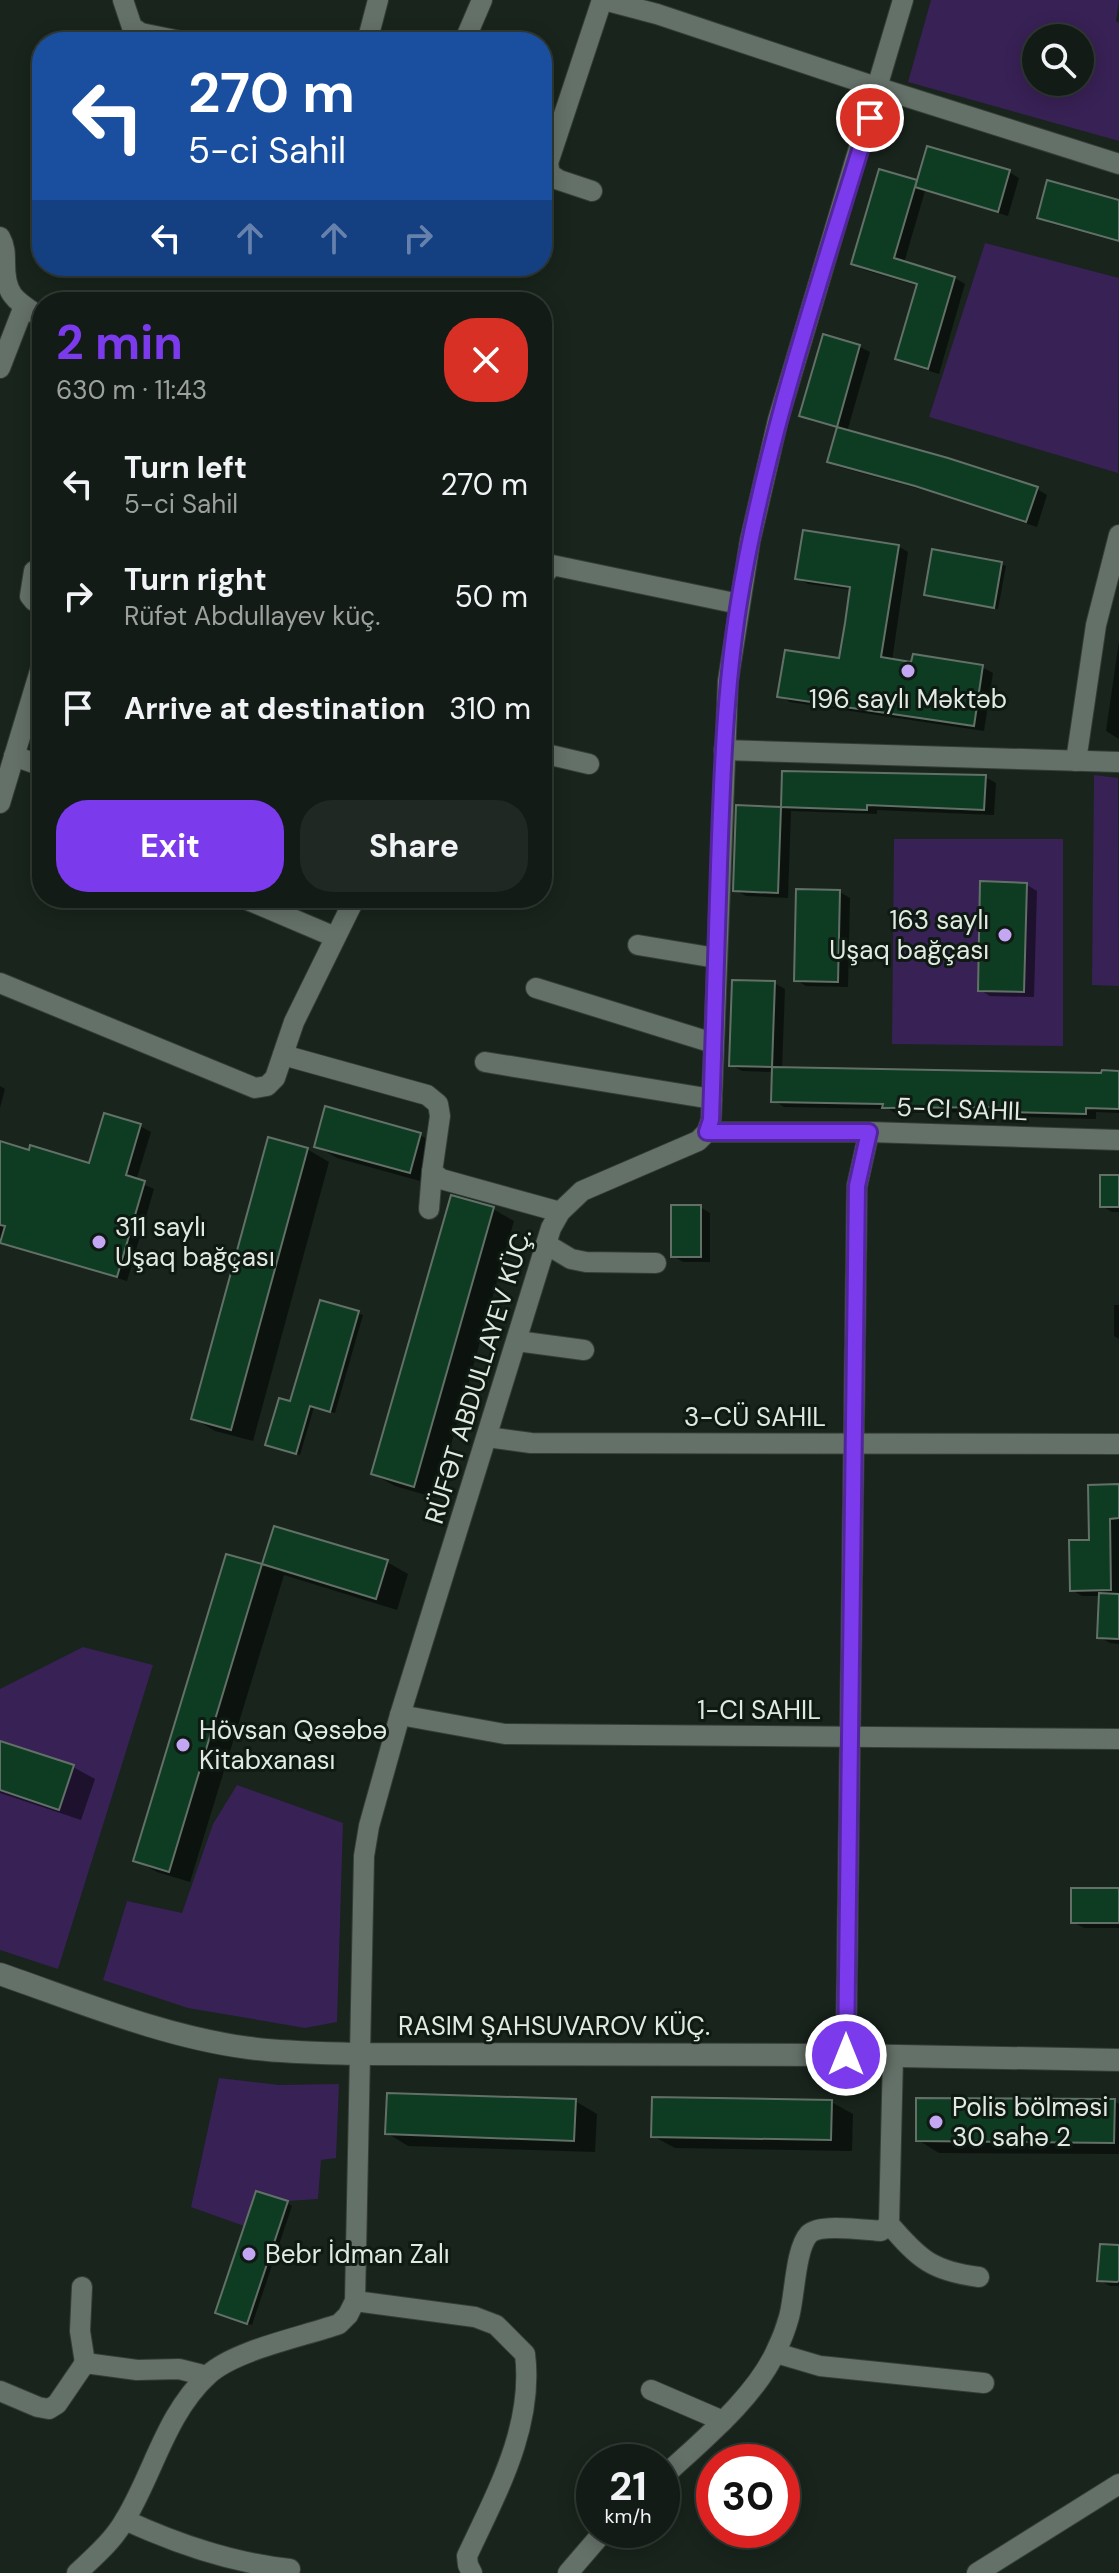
<!DOCTYPE html>
<html lang="en">
<head>
<meta charset="utf-8">
<style>
  :root { --surface:#121b15; --page:#1f2822; --text:#f1f3f6; --muted:#9ca1a0; --line:#313934; --accent:#7c3aed }
  body { margin:0; font-family:"DM Sans",sans-serif; background:var(--page); color:var(--text); height:100vh; display:flex; flex-direction:column; font-size:30px; white-space:nowrap }
  * { box-sizing:border-box; margin:0 }
  p { font-size:26px; color:var(--muted) }
  .icon { flex:none; width:44px; height:44px; fill:none; stroke:currentColor; stroke-width:2; stroke-linecap:round; stroke-linejoin:round }
  .map { position:relative; flex:1; overflow:hidden }
  .sheet { position:absolute; left:32px; top:292px; width:520px; height:616px; display:flex; flex-direction:column; background:var(--surface); border-radius:32px; box-shadow:0 4px 20px #0003,0 0 0 2px var(--line) }
  .sheet>* { flex:none }
  .top-card { position:absolute; left:32px; top:32px; width:520px; height:244px; border-radius:32px; box-shadow:0 4px 20px #0003,0 0 0 2px var(--line); background:#1a4fa0; color:#fff; overflow:hidden }
  .buttons { position:absolute; left:1022px; top:24px; display:grid; gap:16px }
  .buttons a { display:grid; place-items:center; width:72px; height:72px; border-radius:50%; background:var(--surface); box-shadow:0 4px 20px #0003,0 0 0 2px var(--line); font-size:40px }
  .speed { position:absolute; left:576px; top:2444px; display:flex; gap:16px; font-size:40px; font-weight:700; text-align:center }
  .speed>* { display:grid; place-content:center; width:104px; height:104px; border-radius:50%; background:var(--surface); box-shadow:0 4px 20px #0003,0 0 0 2px var(--line); line-height:1 }
  .speed small { font-size:20px; font-weight:400 }
  .speed .limit { border:12px solid #d22; background:#fff; color:#111 }
  .pin { position:absolute; display:grid; place-items:center; width:68px; height:68px; color:#fff; margin:-34px; border:4px solid #fff; border-radius:50%; box-shadow:0 2px 8px #0007 }
  .me { position:absolute; width:88px; margin:-44px; rotate:0deg; stroke-linejoin:round; filter:drop-shadow(0 0 6px #0008) }
  .turn { display:flex; align-items:center; gap:28px; height:168px; padding:0 24px; font-size:36px }
  .turn .icon { width:104px; height:104px; stroke-width:2.5 }
  .turn b { display:block; font-size:56px; line-height:68px }
  .lanes { display:flex; align-items:center; height:76px; padding:0 24px; background:#0003; justify-content:center; gap:40px; direction:ltr }
  .lanes .off { opacity:.35 }
  .round { display:grid; place-items:center; flex:none; width:84px; height:84px; border-radius:32px; background:var(--page) }
  .summary { display:flex; align-items:center; justify-content:space-between; height:136px; padding:0 24px }
  h1 { font-size:48px; font-weight:700; line-height:60px; color:var(--accent) }
  .cta { display:flex; gap:16px; margin-top:auto; padding:16px 24px }
  .cta a { flex:1; height:92px; border-radius:32px; background:var(--accent); color:#fff; font-size:32px; font-weight:700; line-height:92px; text-align:center }
  .cta a+a { background:var(--page); color:var(--text) }
  ul { padding:0; list-style:none }
  li { display:flex; align-items:center; gap:24px; height:112px; padding:0 24px }
  li div { flex:1 }
  li b { display:block; font-size:30px }
  li em { font-style:normal }
  .map>svg:first-child { display:block }
  .green { fill:#382155; fill-rule:evenodd }
  .shadow { fill:#0007 }
  .building { fill:#0d3c23; stroke:#637067; stroke-width:2 }
  .lines { fill:none; stroke-linecap:round; stroke-linejoin:round }
  .minor-casing { stroke:#353d37; stroke-width:22 }
  .tertiary-casing { stroke:#353d37; stroke-width:24 }
  .minor { stroke:#647168; stroke-width:20 }
  .tertiary { stroke:#647168; stroke-width:22 }
  .route-casing { stroke:#51269a; stroke-width:20 }
  .route { stroke:#7c3aed; stroke-width:14 }
  .poi-dot { fill:#c3a7f2; stroke:#0f1a13; stroke-width:3 }
  .labels { text-anchor:middle; dominant-baseline:central; stroke-width:6; stroke-linejoin:round; paint-order:stroke }
  .poi-label { font-size:26px; fill:#e1e9e3; stroke:#0f1a13; text-anchor:start }
  .street-label { font-size:26px; fill:#e1e9e3; stroke:#0f1a13 }
</style>
</head>
<body>
<div class="map">
<svg width="1119" height="2573" viewBox="0 0 1119 2573">
  <rect width="100%" height="100%" fill="#18241c"/>
  <g class="green">
    <path d="M931 0H1119L1116 21 1119 23V141L908 82ZM1036 38H1080V82H1036Z"/>
    <polygon points="985,243 1119,278 1118,473 929,417"/>
    <polygon points="1094,775 1118,778 1119,986 1092,985"/>
    <polygon points="894,839 1063,839 1063,1046 892,1044"/>
    <polygon points="83,1647 153,1665 58,1969 0,1950 0,1790 59,1809 74,1765 0,1741 0,1689"/>
    <polygon points="237,1785 343,1823 337,2022 305,2028 188,2008 103,1980 127,1901 182,1913 213,1824"/>
    <polygon points="219,2078 279,2085 339,2084 336,2158 321,2160 318,2199 288,2201 256,2191 244,2226 191,2207"/>
  </g>
  <g class="shadow">
    <polygon points="881,171 918,182 1009,172 1019,178 1008,216 925,191 904,263 955,278 965,284 939,374 907,364 897,358 918,286 864,270 853,264"/>
    <polygon points="1119,202 1119,242 1049,223 1039,217"/>
    <polygon points="824,336 860,347 870,352 847,432 1037,489 1047,495 1037,527 927,491 839,467 829,461 838,428 811,421 801,415"/>
    <polygon points="898,546 908,552 892,661 982,667 993,673 984,731 790,702 780,696 841,660 852,590 808,584 797,578"/>
    <polygon points="1001,564 1006,566 998,609 926,594"/>
    <polygon points="1119,641 1119,739 1106,731"/>
    <polygon points="784,773 985,777 996,783 994,815 877,810 877,814 791,811 788,898 746,896 735,890 738,807 783,809"/>
    <polygon points="1027,885 1037,891 1034,997 990,996 980,990"/>
    <polygon points="840,892 850,898 848,987 806,986 796,980"/>
    <polygon points="774,983 785,989 782,1069 1103,1075 1119,1073 1119,1113 1096,1112 1096,1119 1022,1117 1013,1112 895,1113 889,1109 784,1107 773,1100 774,1072 742,1071 731,1065"/>
    <polygon points="0,1086 5,1089 0,1108"/>
    <polygon points="140,1126 151,1132 136,1181 154,1189 127,1281 0,1242 0,1143 90,1165"/>
    <polygon points="420,1135 441,1147 431,1184 337,1158 316,1146"/>
    <polygon points="307,1149 329,1162 253,1441 215,1431 193,1418"/>
    <polygon points="1119,1177 1119,1212 1112,1212 1102,1206"/>
    <polygon points="700,1207 710,1213 710,1262 683,1262 673,1256"/>
    <polygon points="493,1209 514,1221 436,1498 395,1486 373,1474"/>
    <polygon points="321,1302 363,1315 335,1413 314,1407 300,1455 272,1447 292,1403"/>
    <polygon points="1114,1305 1119,1305 1119,1339 1114,1336"/>
    <polygon points="1119,1486 1119,1644 1110,1643 1099,1637 1101,1596 1082,1596 1072,1590"/>
    <polygon points="276,1528 387,1562 408,1574 397,1610 284,1575 190,1882 157,1872 135,1860 228,1556 264,1567"/>
    <polygon points="0,1743 73,1767 95,1779 81,1820 0,1793"/>
    <polygon points="1119,1890 1119,1928 1084,1928 1073,1922"/>
    <polygon points="575,2101 597,2114 595,2152 408,2146 387,2133"/>
    <polygon points="1114,2101 1119,2104 1119,2154 939,2153 918,2140"/>
    <polygon points="831,2102 853,2114 852,2151 675,2148 653,2136"/>
    <polygon points="287,2203 292,2206 252,2325 222,2315"/>
    <polygon points="1119,2247 1119,2286 1110,2286 1099,2280"/>
  </g>
  <g class="building">
    <polygon points="927,146 1010,170 998,212 915,187"/>
    <polygon points="879,169 917,180 894,258 955,277 928,369 895,359 917,284 851,264"/>
    <polygon points="1047,180 1119,200 1119,241 1037,218"/>
    <polygon points="823,334 860,345 837,427 799,416"/>
    <polygon points="837,427 948,458 1038,487 1026,522 915,486 827,462"/>
    <polygon points="803,530 899,545 881,657 911,662 913,654 983,665 974,726 777,697 785,650 839,658 845,623 850,587 795,579"/>
    <polygon points="932,549 1002,562 994,608 924,595"/>
    <polygon points="782,771 986,775 984,810 867,805 867,810 781,807"/>
    <polygon points="736,805 781,807 778,893 733,891"/>
    <polygon points="980,881 1027,883 1024,992 978,991"/>
    <polygon points="796,889 840,890 838,982 794,981"/>
    <polygon points="732,980 775,981 772,1067 729,1066"/>
    <polygon points="772,1067 1101,1073 1102,1070 1119,1071 1119,1109 1086,1108 1086,1114 1010,1112 1010,1107 882,1108 883,1104 771,1102"/>
    <polygon points="325,1106 421,1133 410,1173 314,1147"/>
    <polygon points="104,1113 141,1124 126,1175 145,1181 117,1277 0,1243 5,1226 0,1225 0,1141 29,1150 30,1145 89,1163"/>
    <polygon points="268,1137 308,1148 231,1430 191,1419"/>
    <rect x="1100" y="1175" width="19" height="32"/>
    <polygon points="451,1195 494,1207 414,1487 371,1474"/>
    <rect x="671" y="1205" width="30" height="52"/>
    <polygon points="320,1300 359,1311 330,1412 310,1406 296,1454 265,1445 279,1398 290,1401"/>
    <polygon points="1119,1484 1119,1518 1110,1519 1111,1590 1070,1591 1069,1540 1089,1540 1088,1485"/>
    <polygon points="274,1526 388,1560 376,1599 262,1564"/>
    <polygon points="226,1554 262,1564 169,1872 133,1861"/>
    <polygon points="1099,1593 1119,1594 1119,1639 1097,1638"/>
    <polygon points="0,1741 74,1765 59,1810 0,1790"/>
    <rect x="1071" y="1888" width="48" height="35"/>
    <polygon points="387,2093 576,2099 574,2141 385,2134"/>
    <polygon points="652,2097 832,2100 831,2140 651,2137"/>
    <polygon points="916,2098 1115,2099 1114,2143 916,2141"/>
    <polygon points="256,2191 288,2201 247,2324 215,2313"/>
    <polygon points="1100,2244 1119,2245 1119,2281 1117,2282 1097,2281"/>
  </g>
  <g class="lines">
    <defs>
      <g id="minor">
        <polyline points="123,0 132,27 141,33 185,42"/>
        <polyline points="604,0 657,14 879,88 1119,164"/>
        <polyline points="367,42 378,0"/>
        <polyline points="464,42 482,0"/>
        <polyline points="592,191 559,180 550,174 548,163 602,0"/>
        <path d="M0 237C5 246 5 253 5 263 5 296 15 300 42 318"/>
        <polyline points="0,368 24,306"/>
        <polyline points="34,571 30,596 34,601 42,604"/>
        <polyline points="542,578 552,565 739,604"/>
        <polyline points="724,750 1119,762"/>
        <polyline points="542,753 589,764"/>
        <polyline points="14,756 42,766"/>
        <polyline points="1076,761 1096,625 1119,535"/>
        <polyline points="0,803 42,664"/>
        <polyline points="243,898 335,937"/>
        <polyline points="638,945 716,958"/>
        <polyline points="0,983 255,1088 267,1086 275,1078 294,1022 355,898"/>
        <polyline points="536,988 713,1043"/>
        <polyline points="283,1055 427,1095 438,1104 440,1116 432,1172 441,1179 560,1212"/>
        <polyline points="485,1062 712,1099"/>
        <polyline points="707,1132 869,1132 1119,1140"/>
        <polyline points="429,1209 432,1172"/>
        <polyline points="546,1244 571,1259 586,1262 656,1263"/>
        <polyline points="517,1341 584,1350"/>
        <polyline points="487,1437 531,1443 1119,1444"/>
        <polyline points="400,1715 505,1734 1119,1739"/>
        <polyline points="846,2055 857,1186 869,1132"/>
        <path d="M889 2224C919 2259 932 2271 979 2277"/>
        <polyline points="82,2287 80,2331 85,2363"/>
        <path d="M355 2301 475 2317 496 2325 525 2354C534 2426 497 2492 467 2556L468 2565 472 2573"/>
        <polyline points="776,2353 820,2366 984,2383"/>
        <polyline points="651,2390 723,2421"/>
        <polyline points="0,2391 38,2407 49,2409 57,2404 85,2363 137,2370 179,2369 207,2376"/>
        <path d="M662 2478C699 2443 755 2398 776 2351 781 2341 786 2328 789 2317 795 2296 795 2249 809 2234 820 2223 865 2230 881 2231L889 2224 893 2056"/>
        <path d="M125 2520C177 2544 233 2563 290 2569"/>
        <path d="M77 2573C95 2556 114 2540 126 2518 154 2471 166 2414 208 2375 235 2350 302 2337 339 2324L348 2315 355 2301 364 1856 369 1826 400 1715 551 1228 560 1212 582 1191 698 1141 707 1132 711 1120 728 681 750 541 778 420 903 0"/>
        <polyline points="568,2573 605,2530"/>
        <polyline points="977,2573 1119,2484"/>
      </g>
      <path id="tertiary" d="M0 1974C81 2002 164 2037 249 2048 286 2053 323 2053 360 2054L846 2055 1119 2060"/>
    </defs>
    <use href="#minor" class="minor-casing"/>
    <use href="#tertiary" class="tertiary-casing"/>
    <use href="#minor" class="minor"/>
    <use href="#tertiary" class="tertiary"/>
  </g>
  <g class="lines">
    <defs>
      <path id="route" d="M846 2055 857 1186 869 1132H707L711 1120C714 1035 716 951 719 866 722 777 725 689 739 602 766 437 821 278 870 118"/>
    </defs>
    <use href="#route" class="route-casing"/>
    <use href="#route" class="route"/>
  </g>
  <g class="poi-dot">
    <circle cx="908" cy="671" r="8"/>
    <circle cx="1005" cy="935" r="8"/>
    <circle cx="99" cy="1242" r="8"/>
    <circle cx="183" cy="1745" r="8"/>
    <circle cx="936" cy="2122" r="8"/>
    <circle cx="249" cy="2254" r="8"/>
  </g>
  <g class="labels">
    <g class="poi-label">
      <text x="908" y="699" text-anchor="middle">196 saylı Məktəb</text>
      <text x="989" y="920" text-anchor="end">163 saylı<tspan x="989" dy="30">Uşaq bağçası</tspan></text>
      <text x="115" y="1227">311 saylı<tspan x="115" dy="30">Uşaq bağçası</tspan></text>
      <text x="199" y="1730">Hövsan Qəsəbə<tspan x="199" dy="30">Kitabxanası</tspan></text>
      <text x="952" y="2107">Polis bölməsi<tspan x="952" dy="30">30 sahə 2</tspan></text>
      <text x="265" y="2254">Bebr İdman Zalı</text>
    </g>
    <g class="street-label">
      <text transform="translate(962 1109) rotate(2)">5-CI SAHIL</text>
      <text transform="translate(478 1376) rotate(-73)">RÜFƏT ABDULLAYEV KÜÇ.</text>
      <text x="755" y="1417">3-CÜ SAHIL</text>
      <text x="759" y="1710">1-CI SAHIL</text>
      <text x="554" y="2026">RASIM ŞAHSUVAROV KÜÇ.</text>
    </g>
  </g>
</svg>
<div class="buttons">
<a><svg class="icon" aria-label="search" viewBox="0 0 24 24"><circle cx="10" cy="10" r="6"/><path d="M15 15l6 6"/></svg></a>
</div>
<div class="speed"><div>21<small>km/h</small></div><div class="limit">30</div></div>
<div class="pin" style="left:870px;top:118px;background:#d93025"><svg class="icon" aria-label="arrive" viewBox="0 0 24 24"><path d="M6 21V4h12l-3 4 3 4H6"/></svg></div>
<svg class="me" style="left:846px;top:2055px" viewBox="-20 -20 40 40"><circle r="17" fill="#7c3aed" stroke="#fff" stroke-width="3"/><path d="M0-11L8 9 0 5-8 9z" fill="#fff"/></svg>
<div class="top-card">
<div class="turn"><svg class="icon" aria-label="left" viewBox="0 0 24 24"><path d="M17 20v-9H6M10 6l-5 5 5 5"/></svg><div><b>270 m</b>5-ci Sahil</div></div>
<div class="lanes"><svg class="icon" aria-label="left" viewBox="0 0 24 24"><path d="M17 20v-9H6M10 6l-5 5 5 5"/></svg><svg class="icon off" aria-label="ahead" viewBox="0 0 24 24"><path d="M12 20V5M6 11l6-6 6 6"/></svg><svg class="icon off" aria-label="ahead" viewBox="0 0 24 24"><path d="M12 20V5M6 11l6-6 6 6"/></svg><svg class="icon off" aria-label="right" viewBox="0 0 24 24"><path d="M7 20v-9h11M14 6l5 5-5 5"/></svg></div>
</div>
<section class="sheet">
<div class="summary"><div><h1>2 min</h1><p>630 m · 11:43</p></div><a class="round" style="background:#d93025;color:#fff"><svg class="icon" aria-label="close" viewBox="0 0 24 24"><path d="M6 6l12 12M18 6L6 18"/></svg></a></div>
<ul>
<li><svg class="icon" aria-label="left" viewBox="0 0 24 24"><path d="M17 20v-9H6M10 6l-5 5 5 5"/></svg><div><b>Turn left</b><p>5-ci Sahil</p></div><em>270 m</em></li>
<li><svg class="icon" aria-label="right" viewBox="0 0 24 24"><path d="M7 20v-9h11M14 6l5 5-5 5"/></svg><div><b>Turn right</b><p>Rüfət Abdullayev küç.</p></div><em>50 m</em></li>
<li><svg class="icon" aria-label="arrive" viewBox="0 0 24 24"><path d="M6 21V4h12l-3 4 3 4H6"/></svg><div><b>Arrive at destination</b></div><em>310 m</em></li>
</ul>
<div class="cta"><a>Exit</a><a>Share</a></div>
</section>
</div>
</body>
</html>
